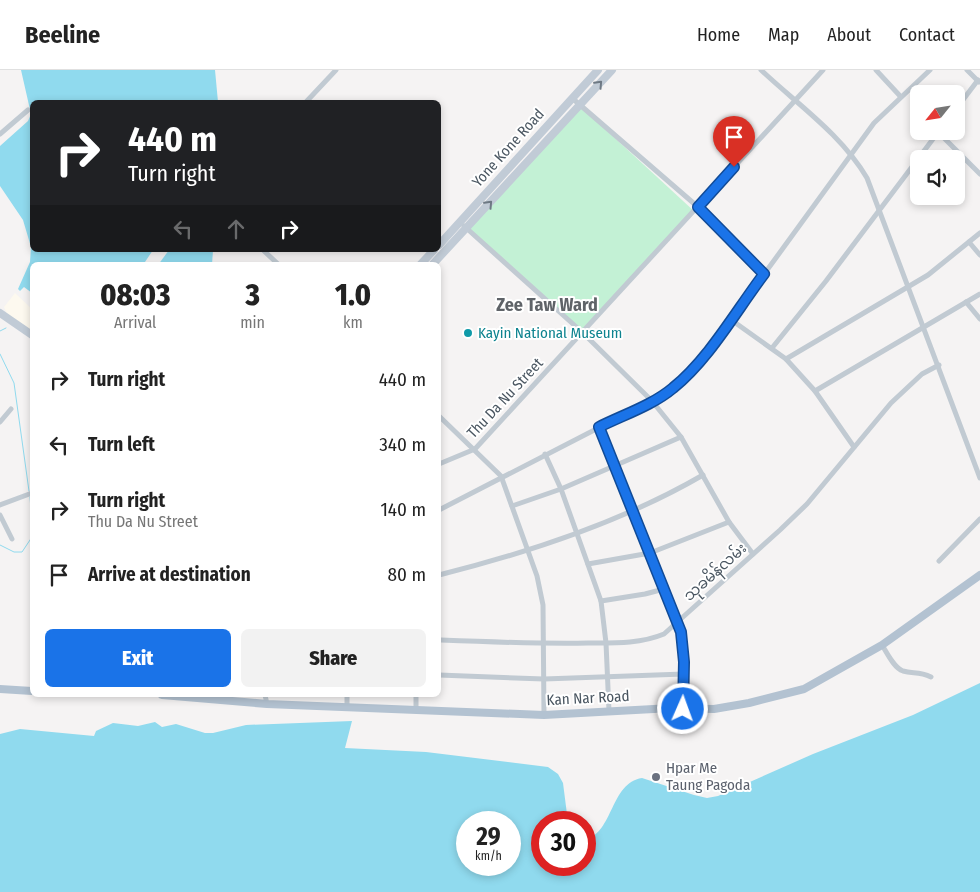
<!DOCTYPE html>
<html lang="en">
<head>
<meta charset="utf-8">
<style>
  :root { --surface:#fff; --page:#f2f2f2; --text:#222; --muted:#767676; --line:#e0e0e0; --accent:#1a73e8 }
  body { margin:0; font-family:"Fira Sans Condensed","Noto Sans Myanmar",sans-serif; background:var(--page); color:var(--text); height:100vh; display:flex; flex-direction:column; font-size:19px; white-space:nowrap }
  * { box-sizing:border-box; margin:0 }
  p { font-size:16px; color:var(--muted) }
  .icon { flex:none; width:28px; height:28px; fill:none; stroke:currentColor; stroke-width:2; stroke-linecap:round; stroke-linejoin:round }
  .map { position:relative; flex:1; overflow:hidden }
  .details { position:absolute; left:30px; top:192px; width:411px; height:435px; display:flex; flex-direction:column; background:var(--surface); border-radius:8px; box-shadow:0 2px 8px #0003 }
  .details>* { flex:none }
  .banner { position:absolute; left:30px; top:30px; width:411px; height:152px; border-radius:8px; box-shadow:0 2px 8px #0003; background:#202124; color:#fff; overflow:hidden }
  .needle { width:32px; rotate:240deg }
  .controls { position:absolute; left:910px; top:15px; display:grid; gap:10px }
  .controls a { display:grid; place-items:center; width:55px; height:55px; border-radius:8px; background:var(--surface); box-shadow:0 2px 8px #0003; font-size:25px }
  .speed { position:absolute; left:456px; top:741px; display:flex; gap:10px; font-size:25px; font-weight:700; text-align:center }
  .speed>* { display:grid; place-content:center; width:65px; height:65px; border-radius:50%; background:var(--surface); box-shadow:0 2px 8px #0003; line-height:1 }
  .speed small { font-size:12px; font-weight:400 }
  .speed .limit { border:8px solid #d22; background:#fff; color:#111 }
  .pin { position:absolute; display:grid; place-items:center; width:42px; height:42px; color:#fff; margin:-51px -21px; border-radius:50% 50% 50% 0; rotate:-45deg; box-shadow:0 0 5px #0007 }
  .pin .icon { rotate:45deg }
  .me { position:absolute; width:55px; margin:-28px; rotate:2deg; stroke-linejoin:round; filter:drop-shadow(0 0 4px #0008) }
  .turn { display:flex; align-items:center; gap:18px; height:105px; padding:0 15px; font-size:22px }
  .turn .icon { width:65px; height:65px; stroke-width:2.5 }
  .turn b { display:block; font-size:35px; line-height:42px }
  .lanes { display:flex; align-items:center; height:48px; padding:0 15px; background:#0003; justify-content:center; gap:25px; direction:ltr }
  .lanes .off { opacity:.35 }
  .eta { display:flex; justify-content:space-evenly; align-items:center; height:85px; text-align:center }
  .eta b { font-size:30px; font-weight:800; line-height:35px }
  .cta { display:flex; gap:10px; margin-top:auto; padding:10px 15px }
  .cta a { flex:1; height:58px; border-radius:8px; background:var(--accent); color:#fff; font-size:20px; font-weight:800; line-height:58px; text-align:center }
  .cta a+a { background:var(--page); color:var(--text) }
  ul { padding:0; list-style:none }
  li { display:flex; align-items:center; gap:15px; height:65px; padding:0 15px }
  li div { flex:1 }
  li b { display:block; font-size:19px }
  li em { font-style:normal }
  header { display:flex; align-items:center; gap:30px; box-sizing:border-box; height:70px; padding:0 25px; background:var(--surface); border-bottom:1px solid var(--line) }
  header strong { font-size:24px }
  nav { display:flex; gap:28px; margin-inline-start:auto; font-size:18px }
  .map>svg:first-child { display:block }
  .commercial { fill:#fdf9ef }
  .green { fill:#c3f1d5 }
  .water { fill:#90daee; fill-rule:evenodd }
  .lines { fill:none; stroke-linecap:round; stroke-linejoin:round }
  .stream { stroke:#90daee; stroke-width:1 }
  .street { stroke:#c1cad2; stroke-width:5 }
  .secondary { stroke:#c1cbd6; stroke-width:8 }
  .primary { stroke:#b3c2d1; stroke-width:8 }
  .oneway { stroke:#6e7984 }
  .route-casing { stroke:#114b97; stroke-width:12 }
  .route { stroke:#1a73e8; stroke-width:9 }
  .culture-dot { fill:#0f9aa8; stroke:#fff; stroke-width:2 }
  .worship-dot { fill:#6b7280; stroke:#fff; stroke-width:2 }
  .labels { text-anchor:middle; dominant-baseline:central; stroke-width:4; stroke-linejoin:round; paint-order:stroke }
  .street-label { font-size:15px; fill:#4a5661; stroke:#fff }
  .culture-label { font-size:15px; fill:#0d838f; stroke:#fff; text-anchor:start }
  .worship-label { font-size:15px; fill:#5b616d; stroke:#fff; text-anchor:start }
  .quarter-label { font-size:18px; font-weight:bold; fill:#5f6368; stroke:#fff }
</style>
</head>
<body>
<header>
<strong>Beeline</strong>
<nav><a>Home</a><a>Map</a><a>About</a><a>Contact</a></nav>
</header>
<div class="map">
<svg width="980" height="822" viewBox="0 0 980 822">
  <rect width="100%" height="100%" fill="#f5f3f3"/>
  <polygon class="commercial" points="15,223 32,239 32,261 7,244 4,237"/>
  <polygon class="green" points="579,35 695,142 583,263 466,158"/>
  <g class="water">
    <polygon points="21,0 215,0 218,32 32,32 32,180 153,180 143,195 32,195 32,223 24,217 20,221 18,219 30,192 31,177 23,150 0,116 0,76 28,51 31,44"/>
    <polygon points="169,180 213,180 212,195 158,195"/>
    <path d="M980 613V822H0V664L20 659 94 666 96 661 113 653 138 656 155 652 162 657 176 654 205 663H213L246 655 352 651 345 678 426 682 548 697 558 704 563 713 568 752H542V795H585V770C614 762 610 713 642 708L694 725 707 728 718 726 813 684 913 645ZM468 752H510V795H468Z"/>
  </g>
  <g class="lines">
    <g class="stream">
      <polyline points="0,261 6,258"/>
      <polyline points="0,284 14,313 29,421"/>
      <polyline points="30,427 32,451"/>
      <polyline points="0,475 14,482 22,482 32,467"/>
    </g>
    <g class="street">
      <path d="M761 0C797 34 841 64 867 108L980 408"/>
      <polyline points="876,0 901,27"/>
      <polyline points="967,0 979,12"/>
      <polyline points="572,28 698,137 764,204"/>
      <polyline points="306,32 336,0"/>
      <polyline points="956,39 978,10"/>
      <polyline points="938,62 980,104"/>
      <polyline points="0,64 28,40"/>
      <polyline points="464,156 583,263 652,331 681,367 729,452 753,484"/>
      <polyline points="969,172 980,185"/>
      <polyline points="263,180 279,195"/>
      <polyline points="966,232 980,249"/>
      <polyline points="730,249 786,289 815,321 854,377"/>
      <polyline points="772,278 826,211 939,61"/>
      <polyline points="786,289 928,205 980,163"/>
      <polyline points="815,321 980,224"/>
      <polyline points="439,346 501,406 537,506 543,535 544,645"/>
      <polyline points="0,352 11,339"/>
      <polyline points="599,357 681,562 684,592 683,639"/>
      <polyline points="545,384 561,419 601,531 606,573 609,641"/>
      <polyline points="439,394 475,379 823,0"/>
      <polyline points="0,435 32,423"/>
      <polyline points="512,436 561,419 681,367"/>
      <polyline points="439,440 672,320 709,280 874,53 930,0"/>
      <polyline points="0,445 12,469"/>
      <polyline points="939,491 980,449"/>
      <polyline points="588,494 650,483 729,452"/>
      <path d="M439 505C527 483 624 451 703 405"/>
      <polyline points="601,531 645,524 664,519"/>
      <path d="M439 570C489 572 538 574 588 573 614 573 640 574 664 564L780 460 807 434 891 333 922 304 939 295"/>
      <path d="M882 575C887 583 894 598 903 601 913 604 919 601 931 607"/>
      <polyline points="439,605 544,609 684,604"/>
      <polyline points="265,625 267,634"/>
      <polyline points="347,625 347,637"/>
      <polyline points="416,639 416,625"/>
    </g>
    <g class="secondary">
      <polyline points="439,175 598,0"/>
      <polyline points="420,195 434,180"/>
      <polyline points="432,195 612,0"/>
      <polyline points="0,243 32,265"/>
    </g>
    <g class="primary">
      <polyline points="0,619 32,621"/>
      <polyline points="162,625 267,634 544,645 672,638 714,639 749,633 804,619 882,575 980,505"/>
    </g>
  </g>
  <defs><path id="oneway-chevron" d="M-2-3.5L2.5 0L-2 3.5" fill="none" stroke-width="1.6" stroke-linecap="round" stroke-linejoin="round" transform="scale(1.25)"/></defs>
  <g class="oneway">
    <use href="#oneway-chevron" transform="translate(599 14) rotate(-47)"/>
    <use href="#oneway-chevron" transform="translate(489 134) rotate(-47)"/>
  </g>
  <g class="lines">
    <defs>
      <path id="route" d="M683 639 684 592 681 562 599 357C623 345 653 335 673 318 709 289 736 241 764 204L698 137 734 97"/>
    </defs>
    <use href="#route" class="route-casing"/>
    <use href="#route" class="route"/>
  </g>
  <circle class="culture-dot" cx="468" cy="263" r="5"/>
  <circle class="worship-dot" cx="656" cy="707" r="5"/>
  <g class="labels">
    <g class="street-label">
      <text transform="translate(508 78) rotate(-48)">Yone Kone Road</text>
      <text transform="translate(505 328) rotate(-47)">Thu Da Nu Street</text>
      <text transform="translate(715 502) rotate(-42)">သုခမိန်လမ်း</text>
      <text transform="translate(588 628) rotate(-3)">Kan Nar Road</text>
    </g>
    <g class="culture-label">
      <text x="478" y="263">Kayin National Museum</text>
    </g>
    <g class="worship-label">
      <text x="666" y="698">Hpar Me<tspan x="666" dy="17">Taung Pagoda</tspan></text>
    </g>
    <g class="quarter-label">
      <text x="547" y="235">Zee Taw Ward</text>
    </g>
  </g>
</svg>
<div class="controls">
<a><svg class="needle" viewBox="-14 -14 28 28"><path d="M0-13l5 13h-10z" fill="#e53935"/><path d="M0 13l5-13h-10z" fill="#767676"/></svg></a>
<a><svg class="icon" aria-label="sound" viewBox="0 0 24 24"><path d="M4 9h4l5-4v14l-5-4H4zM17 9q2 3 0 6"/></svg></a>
</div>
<div class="speed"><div>29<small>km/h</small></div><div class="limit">30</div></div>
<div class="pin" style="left:734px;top:97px;background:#d93025"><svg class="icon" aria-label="arrive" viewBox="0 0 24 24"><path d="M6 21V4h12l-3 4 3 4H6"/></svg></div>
<svg class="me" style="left:683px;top:639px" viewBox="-20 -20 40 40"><circle r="17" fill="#1a73e8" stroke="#fff" stroke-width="3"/><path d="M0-11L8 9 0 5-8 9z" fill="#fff"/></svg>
<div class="banner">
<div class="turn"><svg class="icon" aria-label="right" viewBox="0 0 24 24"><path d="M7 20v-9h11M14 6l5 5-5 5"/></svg><div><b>440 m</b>Turn right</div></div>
<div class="lanes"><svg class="icon off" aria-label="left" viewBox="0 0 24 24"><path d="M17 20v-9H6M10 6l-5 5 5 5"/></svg><svg class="icon off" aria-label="ahead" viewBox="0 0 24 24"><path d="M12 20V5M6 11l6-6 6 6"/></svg><svg class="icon" aria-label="right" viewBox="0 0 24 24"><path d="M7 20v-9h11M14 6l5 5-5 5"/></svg></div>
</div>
<section class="details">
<div class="eta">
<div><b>08:03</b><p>Arrival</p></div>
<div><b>3</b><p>min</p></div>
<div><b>1.0</b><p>km</p></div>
</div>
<ul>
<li><svg class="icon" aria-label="right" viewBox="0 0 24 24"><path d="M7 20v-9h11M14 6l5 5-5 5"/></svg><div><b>Turn right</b></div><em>440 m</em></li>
<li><svg class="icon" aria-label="left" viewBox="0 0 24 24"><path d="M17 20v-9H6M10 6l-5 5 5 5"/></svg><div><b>Turn left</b></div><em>340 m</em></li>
<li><svg class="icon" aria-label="right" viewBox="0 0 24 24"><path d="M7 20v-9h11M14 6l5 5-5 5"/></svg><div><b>Turn right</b><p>Thu Da Nu Street</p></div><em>140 m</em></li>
<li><svg class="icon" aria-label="arrive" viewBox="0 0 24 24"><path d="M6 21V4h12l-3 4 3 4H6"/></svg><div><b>Arrive at destination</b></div><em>80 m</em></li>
</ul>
<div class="cta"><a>Exit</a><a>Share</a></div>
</section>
</div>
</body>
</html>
